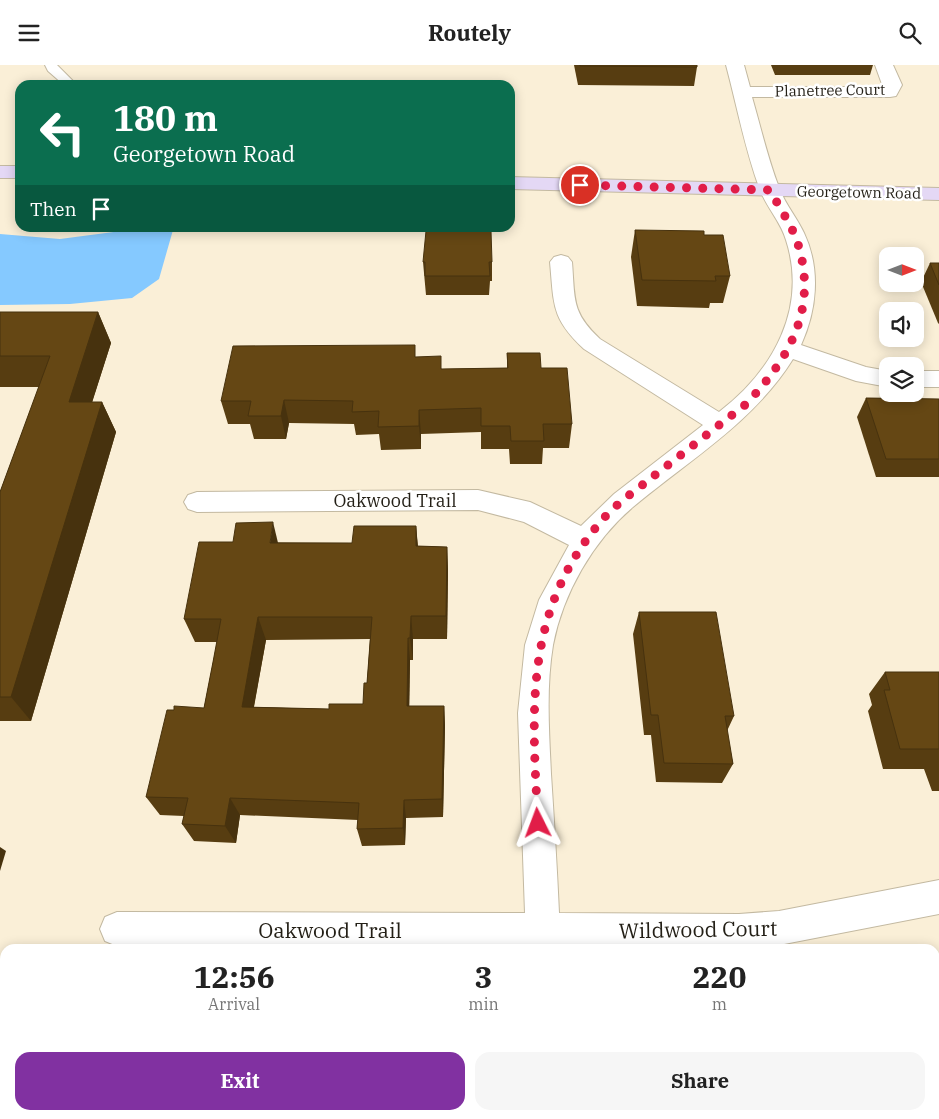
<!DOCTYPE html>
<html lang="en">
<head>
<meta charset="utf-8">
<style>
  :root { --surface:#fff; --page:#f6f6f6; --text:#222; --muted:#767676; --accent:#8131a1 }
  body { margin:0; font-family:"IBM Plex Serif",serif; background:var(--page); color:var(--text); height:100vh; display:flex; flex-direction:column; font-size:19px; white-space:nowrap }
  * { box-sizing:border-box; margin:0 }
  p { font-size:16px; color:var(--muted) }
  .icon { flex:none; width:28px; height:28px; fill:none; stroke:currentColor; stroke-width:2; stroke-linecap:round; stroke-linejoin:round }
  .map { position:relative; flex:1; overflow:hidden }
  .sheet { position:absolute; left:0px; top:879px; width:940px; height:176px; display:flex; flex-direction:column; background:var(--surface); border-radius:15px 15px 0 0; box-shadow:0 2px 12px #0003 }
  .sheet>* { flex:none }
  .banner { position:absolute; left:15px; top:15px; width:500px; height:152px; border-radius:15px; box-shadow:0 2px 12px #0003; background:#0b6e4f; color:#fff; overflow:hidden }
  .needle { width:32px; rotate:90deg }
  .tools { position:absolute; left:879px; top:182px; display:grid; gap:10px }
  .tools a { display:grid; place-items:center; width:45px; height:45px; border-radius:10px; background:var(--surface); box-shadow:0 2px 12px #0003; font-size:25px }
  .pin { position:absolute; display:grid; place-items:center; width:42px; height:42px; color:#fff; margin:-21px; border:2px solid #fff; border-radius:50%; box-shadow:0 1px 5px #0007 }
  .me { position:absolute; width:55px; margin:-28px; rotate:357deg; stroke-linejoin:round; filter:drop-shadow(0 0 4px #0008) }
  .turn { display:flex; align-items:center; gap:18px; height:105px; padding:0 15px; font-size:22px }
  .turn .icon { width:65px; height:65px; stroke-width:2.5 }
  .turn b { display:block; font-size:35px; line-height:42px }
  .then { display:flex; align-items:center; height:48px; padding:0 15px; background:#0003; gap:10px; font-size:19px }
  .eta { display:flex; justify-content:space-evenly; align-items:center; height:85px; text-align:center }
  .eta b { font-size:30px; font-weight:800; line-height:35px }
  .action { display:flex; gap:10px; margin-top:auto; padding:10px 15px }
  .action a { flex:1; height:58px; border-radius:15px; background:var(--accent); color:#fff; font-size:20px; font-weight:800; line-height:58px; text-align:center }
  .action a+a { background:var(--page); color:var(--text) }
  header { display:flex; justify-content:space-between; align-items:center; height:65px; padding:0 15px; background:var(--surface); font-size:22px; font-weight:800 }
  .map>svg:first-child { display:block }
  .water { fill:#85c9ff }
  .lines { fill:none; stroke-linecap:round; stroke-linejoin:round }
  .lane-casing { stroke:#c3b9a1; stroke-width:2 }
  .street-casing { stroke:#c3b9a1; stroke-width:2 }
  .secondary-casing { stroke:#c3b9a1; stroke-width:2 }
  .lane { fill:#fff; fill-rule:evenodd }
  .street { fill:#fff; fill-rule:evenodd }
  .secondary { fill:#e4d8f5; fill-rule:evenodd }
  .wall { fill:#573d11; fill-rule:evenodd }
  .shaded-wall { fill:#47320e }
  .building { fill:#654714; stroke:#47320e; fill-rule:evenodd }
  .route { stroke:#e11d48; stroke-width:9; stroke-dasharray:0 16.2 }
  .labels { text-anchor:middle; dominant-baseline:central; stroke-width:5; stroke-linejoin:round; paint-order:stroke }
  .far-street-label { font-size:15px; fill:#231f16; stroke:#fff }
  .street-label { font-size:18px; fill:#231f16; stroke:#fff }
  .near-street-label { font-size:21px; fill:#231f16; stroke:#fff }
</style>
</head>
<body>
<header><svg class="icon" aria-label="menu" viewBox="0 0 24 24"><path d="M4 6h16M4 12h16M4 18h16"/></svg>Routely<svg class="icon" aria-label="search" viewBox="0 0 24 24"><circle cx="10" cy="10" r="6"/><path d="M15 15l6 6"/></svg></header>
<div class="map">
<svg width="939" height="1054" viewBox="0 0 939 1054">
  <rect width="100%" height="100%" fill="#faefd7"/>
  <polygon class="water" points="144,163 173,165 159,214 132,233 70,239 0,240 0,169 60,174"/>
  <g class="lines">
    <defs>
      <polygon id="lane" points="45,0 57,0 77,20 64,20 48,6"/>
      <g id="street">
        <path d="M726 0H744L750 22H883L875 0H893L902 20 896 31 890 32H752C761 63 768 95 780 125 786 140 797 153 804 168 821 204 817 245 801 280L866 302 888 306V322L856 316 793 294C754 357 689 395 633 442 593 476 563 528 553 580 546 622 549 666 551 709 554 755 557 802 559 848L739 849 779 846 939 815V849L779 880 739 883 117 881 105 876 100 864 105 852 117 847 525 848 518 648 525 580 539 535 569 480 524 457 478 445 197 447 188 444 184 437 188 430 197 427 478 425 530 437 581 461 614 429 703 360 584 284C551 253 554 240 550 197L554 192 561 190 568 192 572 197C575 234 571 247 600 274L719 347C773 306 808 243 786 175 781 157 767 143 760 125 745 85 737 41 726 0Z"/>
        <rect x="915" y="306" width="24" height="16"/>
        <polygon points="530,1050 568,1050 569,1054 531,1054"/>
      </g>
      <g id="secondary">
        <rect x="0" y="101" width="20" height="12"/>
        <polygon points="510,112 939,123 939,135 510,124"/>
      </g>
    </defs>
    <use href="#lane" class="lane-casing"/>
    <use href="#street" class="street-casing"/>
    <use href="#secondary" class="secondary-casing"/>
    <use href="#lane" class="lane"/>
    <use href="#street" class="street"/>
    <use href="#secondary" class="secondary"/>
  </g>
  <g class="wall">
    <polygon points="574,0 697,0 697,2 694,21 578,20"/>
    <polygon points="771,0 873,0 870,10 775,10"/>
    <polygon points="635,165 704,170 730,211 723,238 710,238 709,243 637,241 631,192"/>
    <polygon points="423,197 492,197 492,216 490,216 489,230 426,230"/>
    <polygon points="930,198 939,198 939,259 938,258 921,217"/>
    <polygon points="0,247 98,247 111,278 92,337 102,337 116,367 31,656 0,656 0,427 39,322 0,322"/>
    <polygon points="507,288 541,303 572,359 569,383 543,383 542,399 510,399 509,384 481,384 481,367 421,369 421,384 381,385 379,369 356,370 354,359 289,358 286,374 254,374 250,359 228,359 221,336 416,292 442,304 507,303"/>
    <polygon points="866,333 939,334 939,412 876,412 857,352"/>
    <path d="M416 461 418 481 447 482 448 506 447 574H413V595H410L409 641H444L445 661 443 752 406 753 405 780 362 781 357 764 358 755 240 750 236 778 194 776 182 759 184 751 160 750 146 732 174 645 204 643 217 577H195L184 554 233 477 352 478ZM370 574 367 618 363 639 329 644 254 642 266 575Z"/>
    <polygon points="639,547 734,651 727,666 733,699 722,718 656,717 651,670 644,670 633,569"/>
    <polygon points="885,607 939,607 939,726 932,726 924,704 883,704 868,646 872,640 869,629"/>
    <polygon points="749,1050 935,1050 939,1054 750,1054"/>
  </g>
  <g class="shaded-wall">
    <polygon points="98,247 111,278 83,366 69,337"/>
    <polygon points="284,335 289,358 286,374 281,351"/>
    <polygon points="102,337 116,367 31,656 11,632"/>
    <polygon points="419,345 421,369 421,384 419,361"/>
    <polygon points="273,457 279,482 270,478"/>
    <polygon points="416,461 418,485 416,481"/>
    <polygon points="447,482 448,506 447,574 446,551"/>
    <polygon points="411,551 413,574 413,595 410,573"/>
    <polygon points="258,552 266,575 250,662 242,642"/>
    <polygon points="408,573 410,595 409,662 407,641"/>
    <polygon points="444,641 445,661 443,752 442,734"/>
    <polygon points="230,733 240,750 236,778 225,761"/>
    <polygon points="404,735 406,753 405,780 403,763"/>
    <polygon points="0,782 6,786 0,806"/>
    <polygon points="204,1050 217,1050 217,1054 203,1054"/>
    <rect x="413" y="1050" width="3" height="4"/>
  </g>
  <g class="building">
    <polygon points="580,0 697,0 697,2 580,1"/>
    <polygon points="635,165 704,166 704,170 723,170 730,211 715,211 716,216 642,215"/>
    <polygon points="426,166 491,166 492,197 489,197 490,211 425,211 425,197 423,197"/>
    <polygon points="930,198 939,198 939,220"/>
    <polygon points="0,247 98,247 69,337 102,337 11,632 0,632 0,427 50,291 0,291"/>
    <polygon points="415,280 415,292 441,291 441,304 508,303 507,288 540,288 541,303 567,303 572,359 543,359 544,376 511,376 510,361 481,361 481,343 419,345 419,361 378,362 379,346 352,347 353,336 284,335 281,351 248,351 251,336 221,336 233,281"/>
    <polygon points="866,333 939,334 939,394 886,394"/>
    <path d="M273 457 270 478H352L354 461H416V481L447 482 446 551H411L410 573H408L407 641H444L442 734 404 735 403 763 357 764 359 738 230 733 225 761 182 759 188 733 146 732 167 645H174V641L204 643 213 597 221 554H184L199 477H233L236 458ZM258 552H372L367 618H364L363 639H329V644L242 642Z"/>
    <polygon points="639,547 716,547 734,651 725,651 733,699 664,698 658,650 651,650"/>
    <polygon points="885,607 939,607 939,684 900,684 884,625 890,625"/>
    <polygon points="935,905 939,905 939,1054 768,1054 768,1050 935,1050"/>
    <polygon points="79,1050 204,1050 203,1054 78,1054"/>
    <rect x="283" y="1050" width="130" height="4"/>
  </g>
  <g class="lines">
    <path class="route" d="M538 758C532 645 523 546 603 454 618 437 638 424 655 410 685 387 715 363 745 340 790 293 819 243 797 176 791 159 779 142 770 125L580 120"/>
  </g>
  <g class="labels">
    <g class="far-street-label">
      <text transform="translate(830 25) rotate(-1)">Planetree Court</text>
      <text transform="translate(859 127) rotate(1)">Georgetown Road</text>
    </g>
    <g class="street-label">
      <text x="395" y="435">Oakwood Trail</text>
    </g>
    <g class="near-street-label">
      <text transform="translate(698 864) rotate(-1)">Wildwood Court</text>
      <text x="330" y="865">Oakwood Trail</text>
    </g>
  </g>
</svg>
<div class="tools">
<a><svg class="needle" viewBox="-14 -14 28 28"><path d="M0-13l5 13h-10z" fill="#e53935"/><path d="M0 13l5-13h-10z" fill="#767676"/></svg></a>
<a><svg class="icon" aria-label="sound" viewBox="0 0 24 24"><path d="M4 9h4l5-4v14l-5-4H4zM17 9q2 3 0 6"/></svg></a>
<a><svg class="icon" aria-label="layers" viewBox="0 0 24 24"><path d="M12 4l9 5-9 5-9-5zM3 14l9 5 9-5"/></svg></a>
</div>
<div class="pin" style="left:580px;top:120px;background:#d93025"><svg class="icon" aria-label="arrive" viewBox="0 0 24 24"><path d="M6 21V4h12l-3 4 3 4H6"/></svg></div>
<svg class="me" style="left:538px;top:758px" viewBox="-20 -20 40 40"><path d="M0-17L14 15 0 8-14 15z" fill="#e11d48" stroke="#fff" stroke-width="4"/></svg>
<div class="banner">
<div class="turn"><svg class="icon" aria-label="left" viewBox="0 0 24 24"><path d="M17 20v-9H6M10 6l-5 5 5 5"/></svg><div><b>180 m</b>Georgetown Road</div></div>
<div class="then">Then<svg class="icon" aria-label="arrive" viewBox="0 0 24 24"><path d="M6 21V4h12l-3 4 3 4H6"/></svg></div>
</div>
<section class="sheet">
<div class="eta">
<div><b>12:56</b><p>Arrival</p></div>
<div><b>3</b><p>min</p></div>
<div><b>220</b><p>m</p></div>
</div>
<div class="action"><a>Exit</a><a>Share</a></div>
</section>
</div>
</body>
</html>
